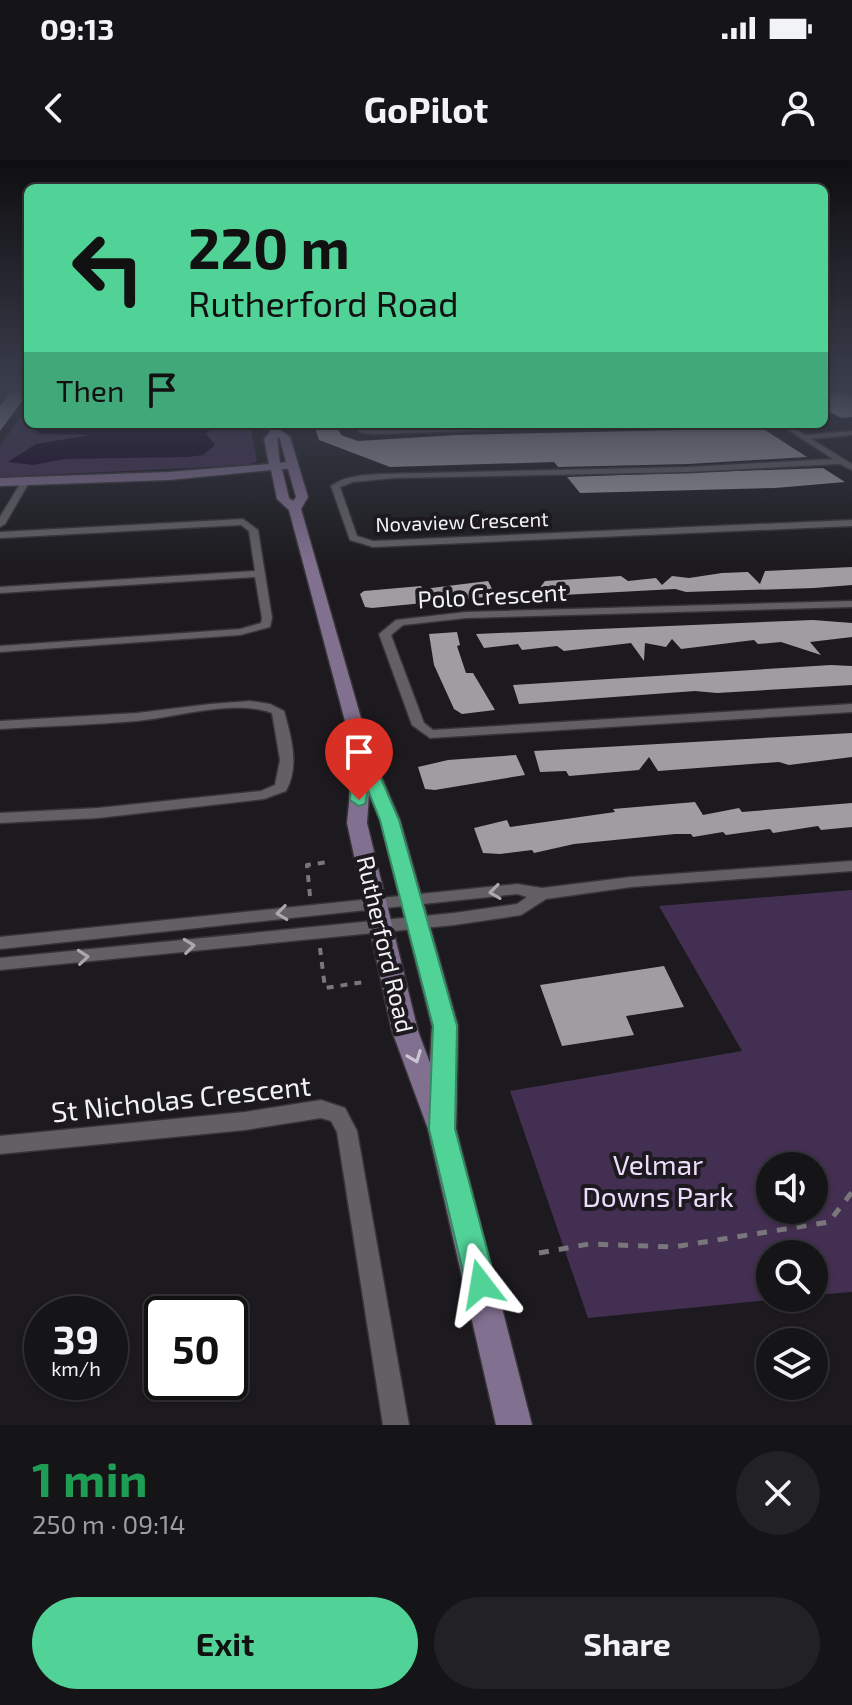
<!DOCTYPE html>
<html lang="en">
<head>
<meta charset="utf-8">
<style>
  :root { --surface:#151416; --page:#222123; --text:#f1f3f6; --muted:#9d9ea1; --line:#343335; --accent:#51d398 }
  body { margin:0; font-family:"Exo 2",sans-serif; background:var(--page); color:var(--text); height:100vh; display:flex; flex-direction:column; font-size:30px; white-space:nowrap }
  * { box-sizing:border-box; margin:0 }
  p { font-size:26px; color:var(--muted) }
  .icon { flex:none; width:44px; height:44px; fill:none; stroke:currentColor; stroke-width:2; stroke-linecap:round; stroke-linejoin:round }
  .map { position:relative; height:1265px; overflow:hidden }
  .panel { display:flex; flex-direction:column; background:var(--surface); flex:1 }
  .panel>* { flex:none }
  .top-card { position:absolute; left:24px; top:24px; width:804px; height:244px; border-radius:12px; box-shadow:0 2px 6px #0004,0 0 0 2px var(--line); background:#51d398; color:#111; overflow:hidden }
  .tools { position:absolute; left:756px; top:992px; display:grid; gap:16px }
  .tools a { display:grid; place-items:center; width:72px; height:72px; border-radius:50%; background:var(--surface); box-shadow:0 2px 6px #0004,0 0 0 2px var(--line); font-size:40px }
  .speed { position:absolute; left:24px; top:1136px; display:flex; gap:16px; font-size:40px; font-weight:700; text-align:center }
  .speed>* { display:grid; place-content:center; width:104px; height:104px; border-radius:50%; background:var(--surface); box-shadow:0 2px 6px #0004,0 0 0 2px var(--line); line-height:1 }
  .speed small { font-size:20px; font-weight:400 }
  .speed .limit { border:4px solid #111; border-radius:12px; background:#fff; color:#111 }
  .pin { position:absolute; display:grid; place-items:center; width:68px; height:68px; color:#fff; margin:-82px -34px; border-radius:50% 50% 50% 0; rotate:-45deg; box-shadow:0 0 8px #0007 }
  .pin .icon { rotate:45deg }
  .me { position:absolute; width:88px; margin:-44px; rotate:346deg; stroke-linejoin:round; filter:drop-shadow(0 0 6px #0008) }
  .turn { display:flex; align-items:center; gap:28px; height:168px; padding:0 32px; font-size:36px }
  .turn .icon { width:104px; height:104px; stroke-width:2.5 }
  .turn b { display:block; font-size:56px; line-height:68px }
  .then { display:flex; align-items:center; height:76px; padding:0 32px; background:#0003; gap:16px; font-size:30px }
  .round { display:grid; place-items:center; flex:none; width:84px; height:84px; border-radius:42px; background:var(--page) }
  .overview { display:flex; align-items:center; justify-content:space-between; height:136px; padding:0 32px }
  h1 { font-size:48px; font-weight:700; line-height:60px; color:#1e9e55 }
  .button { display:flex; gap:16px; margin-top:auto; padding:16px 32px }
  .button a { flex:1; height:92px; border-radius:48px; background:var(--accent); color:#111; font-size:32px; font-weight:700; line-height:92px; text-align:center }
  .button a+a { background:var(--page); color:var(--text) }
  .status { display:flex; justify-content:space-between; align-items:center; height:56px; padding:0 40px; background:var(--surface); direction:ltr }
  .status svg { height:22px; fill:currentColor }
  header { display:flex; justify-content:space-between; align-items:center; height:104px; padding:0 32px; background:var(--surface); font-size:36px; font-weight:700 }
  .map>svg:first-child { display:block }
  .green { fill:#432f51; fill-rule:evenodd }
  .water { fill:#150021 }
  .building { fill:#a09da2 }
  .lines { fill:none; stroke-linecap:round; stroke-linejoin:round }
  .street-casing { stroke:#363437; stroke-width:3 }
  .secondary-casing { stroke:#363437; stroke-width:3 }
  .path-far1 { stroke:#79777b; stroke-width:4; stroke-dasharray:7 7; stroke-linecap:butt }
  .path { stroke:#79777b; stroke-width:5; stroke-dasharray:10 10; stroke-linecap:butt }
  .street { fill:#626064; fill-rule:evenodd }
  .secondary { fill:#827090; fill-rule:evenodd }
  .oneway { stroke:#aaa8ac }
  .oneway2 { stroke:#cbc4d1 }
  .route { fill:#51d398; stroke:#358963; stroke-width:2 }
  .labels { text-anchor:middle; dominant-baseline:central; stroke-width:8; stroke-linejoin:round; paint-order:stroke }
  .far-street-label { font-size:20px; fill:#f2f1f4; stroke:#1c1a1e }
  .street-label { font-size:24px; fill:#f2f1f4; stroke:#1c1a1e }
  .near-street-label { font-size:28px; fill:#f2f1f4; stroke:#1c1a1e }
  .near-park-label { font-size:28px; fill:#efdcfd; stroke:#1c1a1e }
</style>
</head>
<body>
<div class="status"><b>09:13</b><svg viewBox="0 0 49 12"><path d="M0 12V9h3v3zM5 12V6h3v6zM10 12V3h3v9zM15 12V0h3v12zM26 1h20v11H26zM47 4h2v5h-2z"/></svg></div>
<header><svg class="icon" aria-label="back" viewBox="0 0 24 24"><path d="M15 5l-7 7 7 7"/></svg>GoPilot<svg class="icon" aria-label="person" viewBox="0 0 24 24"><circle cx="12" cy="8" r="4"/><path d="M4 21q1-7 8-7t8 7"/></svg></header>
<div class="map">
<svg width="852" height="1265" viewBox="0 0 852 1265">
  <rect width="100%" height="100%" fill="#1c1a1e"/>
  <g class="green">
    <polygon points="28,246 28,264 250,264 257,301 248,305 0,317 0,286"/>
    <path d="M852 730V1132L814 1135V1094H770V1138H788L588 1158 510 931 742 891 659 746ZM814 1006V1050H770V1006Z"/>
  </g>
  <polygon class="water" points="36,264 216,264 206,274 215,285 203,295 188,297 64,299 33,305 8,302 36,284 91,275 40,274 35,269"/>
  <g class="building">
    <polygon points="10,232 28,233 0,271 0,246"/>
    <polygon points="831,232 852,234 852,257 841,258 826,250"/>
    <polygon points="314,264 336,264 341,275 358,281 456,275 678,270 756,264 807,297 688,304 558,307 554,302 390,307 319,280"/>
    <polygon points="823,308 845,322 775,328 580,333 567,317"/>
    <polygon points="852,407 852,425 814,428 686,432 675,429 544,436 539,429 545,421 621,416 628,421 656,418 662,425 672,416 689,418 722,413 748,412 760,424 765,411"/>
    <polygon points="488,421 496,436 372,448 365,447 360,434 364,431 421,426 423,429"/>
    <polygon points="813,460 852,463 852,477 810,482 821,495 781,482 758,484 754,480 681,489 672,479 666,487 645,483 644,501 631,483 564,491 557,486 522,490 518,484 484,488 476,474"/>
    <polygon points="457,472 460,485 457,486 466,513 473,513 495,550 462,554 454,549 434,505 429,474"/>
    <polygon points="831,505 852,506 852,525 717,533 695,531 519,544 513,525"/>
    <polygon points="852,573 852,597 789,605 779,602 658,611 649,597 639,610 569,616 566,611 540,612 534,591"/>
    <polygon points="516,595 525,615 435,630 425,629 418,607 448,600"/>
    <polygon points="695,642 703,655 739,648 742,652 852,643 852,667 821,670 818,666 773,673 770,669 726,675 723,672 693,677 691,674 675,674 574,684 534,693 532,690 500,694 483,693 474,668 507,660 510,667 615,652 613,649"/>
    <polygon points="664,806 684,847 626,856 634,875 562,886 540,825"/>
  </g>
  <g class="lines">
    <defs>
      <g id="street">
        <polygon points="356,264 364,264 365,268 373,270 614,264 610,266 373,274 359,272"/>
        <path d="M779 264H788L805 275 852 271V275L811 279 852 304V310L840 304 688 312 394 318 353 322 340 327 357 376 373 381 852 360V366L373 387 350 380 331 326C344 316 363 315 380 314L688 307 833 299Z"/>
        <polygon points="23,319 30,321 5,364 0,367 0,357"/>
        <polygon points="243,359 258,370 272,458 270,467 240,475 0,492 0,486 240,469 261,463 262,458 255,417 0,433 0,427 255,411 249,371 241,365 0,378 0,372"/>
        <polygon points="852,441 852,447 466,458 403,465 391,475 424,563 433,570 852,544 852,552 430,578 412,565 379,474 396,460 466,452"/>
        <path d="M250 541 270 544 284 551C291 577 300 605 286 631L264 639 98 658 0 663V653L98 648 261 631 275 625 280 600 272 553C234 539 177 557 137 561 91 565 46 566 0 569V561L137 553 210 544Z"/>
        <polygon points="852,701 852,711 631,727 546,739 521,755 454,765 0,810 0,798 454,753 517,744 527,737 517,734 0,789 0,777 517,724 542,728 631,717"/>
        <polygon points="321,940 345,948 357,971 409,1265 383,1265 337,972 331,961 321,958 245,970 0,994 0,976 245,952"/>
      </g>
      <path id="secondary" d="M268 264H278L280 270 290 277 308 337 301 349 371 593 400 660 458 866 456 969 532 1265H496L428 969 392 871 347 663 354 595 289 350 277 339 271 310 169 320 0 326V318L169 312 269 304 264 279 270 272ZM277 277 280 279 286 302 280 303ZM282 309H288L296 337 293 341 289 338ZM369 634 380 660 432 866 430 903 418 871 367 663Z"/>
    </defs>
    <use href="#street" class="street-casing"/>
    <use href="#secondary" class="secondary-casing"/>
    <g class="path-far1">
      <polyline points="310,736 307,705 329,702"/>
      <polyline points="320,788 325,828 364,822"/>
    </g>
    <polyline class="path" points="539,1093 589,1084 673,1087 829,1062 852,1032"/>
    <use href="#street" class="street"/>
    <use href="#secondary" class="secondary"/>
  </g>
  <defs><path id="oneway-chevron" d="M-2-3.5L2.5 0L-2 3.5" fill="none" stroke-width="1.6" stroke-linecap="round" stroke-linejoin="round" transform="scale(2)"/></defs>
  <g class="oneway">
    <use href="#oneway-chevron" transform="translate(495 732) rotate(172)"/>
    <use href="#oneway-chevron" transform="translate(282 753) rotate(173)"/>
    <use href="#oneway-chevron" transform="translate(189 786) rotate(-6)"/>
    <use href="#oneway-chevron" transform="translate(83 797) rotate(-5)"/>
  </g>
  <use class="oneway2" href="#oneway-chevron" transform="translate(415 897) rotate(69)"/>
  <linearGradient id="sky" x2="0" y2="1"><stop stop-color="#0f0e10"/><stop offset="0.56" stop-color="#3a3e4c"/><stop offset="1" stop-color="#3a3e4c" stop-opacity="0"/></linearGradient>
  <rect width="852" height="409" fill="url(#sky)"/>
  <polygon class="route" points="362,588 370,593 399,660 457,866 455,969 496,1124 491,1135 481,1139 470,1135 466,1124 429,969 433,866 380,660 368,630 365,644 359,646 350,640 353,593"/>
  <g class="labels">
    <g class="far-street-label">
      <text transform="translate(462 361) rotate(-2)">Novaview Crescent</text>
    </g>
    <g class="street-label">
      <text transform="translate(492 435) rotate(-3)">Polo Crescent</text>
      <text transform="translate(386 784) rotate(77)">Rutherford Road</text>
    </g>
    <g class="near-street-label">
      <text transform="translate(181 938) rotate(-6)">St Nicholas Crescent</text>
    </g>
    <g class="near-park-label">
      <text x="658" y="1004">Velmar<tspan x="658" dy="32">Downs Park</tspan></text>
    </g>
  </g>
</svg>
<div class="tools">
<a><svg class="icon" aria-label="sound" viewBox="0 0 24 24"><path d="M4 9h4l5-4v14l-5-4H4zM17 9q2 3 0 6"/></svg></a>
<a><svg class="icon" aria-label="search" viewBox="0 0 24 24"><circle cx="10" cy="10" r="6"/><path d="M15 15l6 6"/></svg></a>
<a><svg class="icon" aria-label="layers" viewBox="0 0 24 24"><path d="M12 4l9 5-9 5-9-5zM3 14l9 5 9-5"/></svg></a>
</div>
<div class="speed"><div>39<small>km/h</small></div><div class="limit">50</div></div>
<div class="pin" style="left:359px;top:640px;background:#d93025"><svg class="icon" aria-label="arrive" viewBox="0 0 24 24"><path d="M6 21V4h12l-3 4 3 4H6"/></svg></div>
<svg class="me" style="left:481px;top:1124px" viewBox="-20 -20 40 40"><path d="M0-17L14 15 0 8-14 15z" fill="#51d398" stroke="#fff" stroke-width="4"/></svg>
<div class="top-card">
<div class="turn"><svg class="icon" aria-label="left" viewBox="0 0 24 24"><path d="M17 20v-9H6M10 6l-5 5 5 5"/></svg><div><b>220 m</b>Rutherford Road</div></div>
<div class="then">Then<svg class="icon" aria-label="arrive" viewBox="0 0 24 24"><path d="M6 21V4h12l-3 4 3 4H6"/></svg></div>
</div>
</div>
<section class="panel">
<div class="overview"><div><h1>1 min</h1><p>250 m · 09:14</p></div><a class="round"><svg class="icon" aria-label="close" viewBox="0 0 24 24"><path d="M6 6l12 12M18 6L6 18"/></svg></a></div>
<div class="button"><a>Exit</a><a>Share</a></div>
</section>
</body>
</html>
